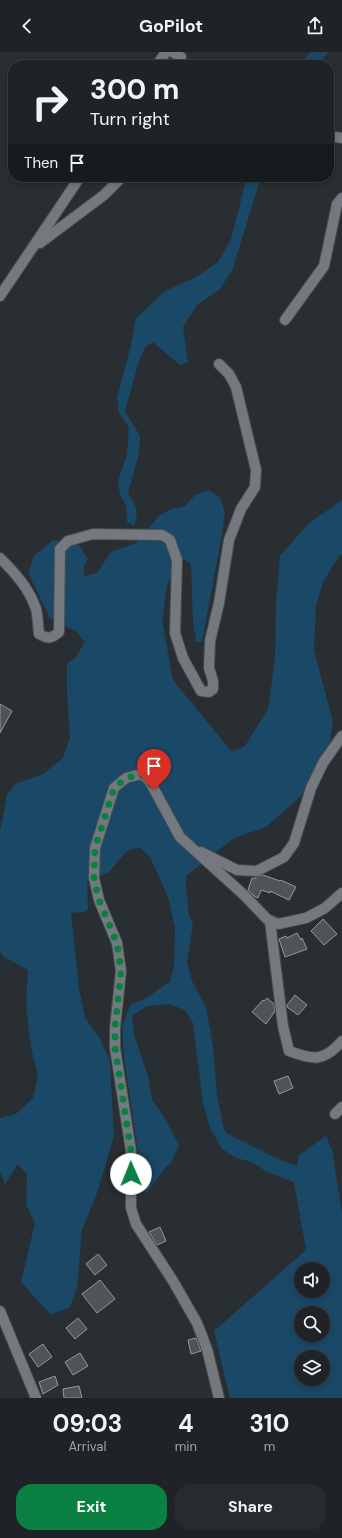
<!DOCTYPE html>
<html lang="en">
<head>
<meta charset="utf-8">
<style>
  :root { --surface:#1f2226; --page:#272a2e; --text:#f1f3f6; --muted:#a1a4a7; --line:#3c3f43; --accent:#0b8043 }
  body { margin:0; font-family:"DM Sans",sans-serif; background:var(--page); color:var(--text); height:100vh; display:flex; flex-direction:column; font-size:15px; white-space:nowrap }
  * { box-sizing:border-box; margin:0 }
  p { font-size:13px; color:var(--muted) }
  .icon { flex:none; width:22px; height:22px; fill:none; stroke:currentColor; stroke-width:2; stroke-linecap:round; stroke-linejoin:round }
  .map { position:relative; height:1346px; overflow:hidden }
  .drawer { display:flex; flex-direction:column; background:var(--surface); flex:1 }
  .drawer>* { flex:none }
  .hud { position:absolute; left:8px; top:8px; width:326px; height:122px; border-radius:16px; box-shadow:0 2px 6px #0003,0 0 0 1px var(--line); background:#1f2226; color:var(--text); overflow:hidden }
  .controls { position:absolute; left:294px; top:1210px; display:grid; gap:8px }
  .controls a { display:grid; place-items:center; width:36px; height:36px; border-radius:50%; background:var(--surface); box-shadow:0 2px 6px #0003,0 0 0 1px var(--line); font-size:20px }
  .pin { position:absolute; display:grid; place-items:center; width:34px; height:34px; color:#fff; margin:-41px -17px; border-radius:50% 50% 50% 0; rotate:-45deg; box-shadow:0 0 4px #0007 }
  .pin .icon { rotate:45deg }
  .me { position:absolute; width:44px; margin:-22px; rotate:359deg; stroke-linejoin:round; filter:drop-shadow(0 0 3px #0008) }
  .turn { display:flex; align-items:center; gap:14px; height:84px; padding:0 16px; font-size:18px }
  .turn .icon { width:52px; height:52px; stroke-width:2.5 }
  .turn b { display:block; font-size:28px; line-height:34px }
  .then { display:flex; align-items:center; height:38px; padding:0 16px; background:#0003; gap:8px; font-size:15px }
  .eta { display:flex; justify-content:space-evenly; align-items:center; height:68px; text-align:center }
  .eta b { font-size:24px; font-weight:700; line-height:28px }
  .primary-button { display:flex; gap:8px; margin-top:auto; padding:8px 16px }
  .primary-button a { flex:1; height:46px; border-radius:16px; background:var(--accent); color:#fff; font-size:16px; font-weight:700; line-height:46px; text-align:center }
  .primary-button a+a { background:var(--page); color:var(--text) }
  header { display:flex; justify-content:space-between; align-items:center; height:52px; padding:0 16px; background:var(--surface); font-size:18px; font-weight:700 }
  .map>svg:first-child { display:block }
  .green { fill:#1a4867; fill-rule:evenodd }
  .building { fill:#4e5458; stroke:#92999e }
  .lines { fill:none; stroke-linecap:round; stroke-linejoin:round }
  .minor-casing { stroke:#494c50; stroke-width:12 }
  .minor { stroke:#73797e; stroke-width:10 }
  .route { stroke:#0b8043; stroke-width:7; stroke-dasharray:0 12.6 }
</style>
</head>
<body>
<header><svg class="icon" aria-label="back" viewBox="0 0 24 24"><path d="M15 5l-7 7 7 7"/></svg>GoPilot<svg class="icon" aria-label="share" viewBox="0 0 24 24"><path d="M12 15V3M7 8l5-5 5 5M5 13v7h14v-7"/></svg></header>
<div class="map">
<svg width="342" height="1346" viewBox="0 0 342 1346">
  <rect width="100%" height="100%" fill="#292e32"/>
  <g class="green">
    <polygon points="311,0 328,0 318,13 299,13"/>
    <path d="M247 125H261L232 219 219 238 198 252 183 275 188 310 180 313 153 290 145 295 139 309 125 359 140 384 139 401 128 442C137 454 139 460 134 474L127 470 126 453 120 443 118 429 127 402 129 375 119 361 117 346 131 293 136 266 165 239 196 225 218 210 231 187Z"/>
    <path d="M209 438 220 446 225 460 222 482 202 590H196L193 570 191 512 183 507 168 530 162 568 173 628 232 700 245 694 268 657 275 607 276 549 280 504 308 472 342 448V502L339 504 323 530 316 554 314 598 333 670 330 690 300 745 266 775 234 786 186 824V836L189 863 193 871 187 910 192 929 206 955 213 994 217 1042 223 1074 226 1081 280 1108 297 1114 299 1103 326 1084 332 1098 342 1161V1346H230L214 1279 306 1198 294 1130 267 1120 252 1110 236 1106 222 1097 210 1076 203 1051 193 971 185 958 169 952 147 954 132 964 134 983 148 1024 152 1048 163 1063 179 1093 171 1111 165 1116 146 1142 141 1135 138 1100 124 1005 122 974 130 953 148 945 170 929 174 914 175 876 168 845 150 805 139 795 126 800 109 820 87 830 88 858 84 860 71 861 79 936 85 966 100 987 110 1009 114 1084 97 1141 82 1178 77 1236 70 1255 51 1263 21 1230 35 1171 26 1153 27 1122 18 1112 5 1132 0 1119V1066L16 1062 33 1046 38 1023 31 996 26 951 28 918 4 905 0 899V779L7 743 15 732 43 722 63 706 70 685 67 640V612L76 605 85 590 77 580 50 566 28 521 34 504 53 488 79 493 88 507 84 514V524L97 521 111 500 136 491 159 464 171 457 185 454 195 443ZM301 1217H323V1239H301ZM301 1261H323V1283H301ZM301 1305H323V1327H301Z"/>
  </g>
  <g class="building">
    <polygon points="0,652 12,659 0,681"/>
    <polygon points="263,823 280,829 281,828 296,835 289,848 270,839 270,841 261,838 258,846 254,844 248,838 252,826 254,827 255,825"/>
    <polygon points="323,867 337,882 324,893 311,879"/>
    <polygon points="297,881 301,888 302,886 307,897 285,905 279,887 286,884 287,886"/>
    <polygon points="295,943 307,953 298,963 287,955 287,953"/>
    <polygon points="267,946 274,952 275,959 266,972 252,960 263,948 264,949"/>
    <polygon points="288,1024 293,1036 279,1042 274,1029"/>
    <polygon points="160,1175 166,1189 157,1193 149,1180"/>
    <polygon points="98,1202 107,1213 95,1223 86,1212"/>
    <polygon points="100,1228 115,1247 97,1261 82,1242"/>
    <polygon points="78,1266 87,1277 75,1287 66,1276"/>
    <polygon points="196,1286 201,1299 191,1302 188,1288"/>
    <polygon points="43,1292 52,1305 38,1315 29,1302"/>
    <polygon points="80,1301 88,1314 73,1323 65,1310"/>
    <polygon points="55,1324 58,1333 43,1342 39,1330"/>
    <polygon points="79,1334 82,1346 64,1346 63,1337"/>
  </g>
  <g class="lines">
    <defs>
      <g id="minor">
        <polyline points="172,0 181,5 179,13"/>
        <polyline points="157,13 166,0"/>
        <polyline points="329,84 342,86"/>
        <polyline points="40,191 104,143 122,125"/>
        <polyline points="0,244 80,125"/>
        <polyline points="285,268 324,214 337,152 342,146"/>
        <path d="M0 506C15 521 29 536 36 557 38 565 38 574 39 582 48 587 51 587 59 580L60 497 68 489 93 482 162 483 170 488 177 508 175 581 183 606 201 639 209 640 213 637V629L209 616 210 589 219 551 229 488 241 457 255 435 256 418 236 335 229 322 219 312"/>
        <polyline points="201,800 237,818 257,819 284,805 294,791 311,736 323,711 342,684"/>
        <path d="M270 869 283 974 289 999C313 1008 324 1010 342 989"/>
        <polyline points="335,1062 342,1055"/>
        <polyline points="0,1259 36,1346"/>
        <polyline points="219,1346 207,1297 197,1271 173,1229 136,1172 131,1156 131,1099 115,996 115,976 121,919 117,891 99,848 94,826 95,796 114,736 126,726 141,722 149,728 180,785 244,843 267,867 278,872 306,866 325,856 342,841"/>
      </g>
    </defs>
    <use href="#minor" class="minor-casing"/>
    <use href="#minor" class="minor"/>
  </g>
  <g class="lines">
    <polyline class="route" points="131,1122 131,1099 115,996 115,976 121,919 117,891 99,848 94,826 95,796 114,736 126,726 141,722 149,728 154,738"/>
  </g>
</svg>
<div class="controls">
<a><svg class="icon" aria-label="sound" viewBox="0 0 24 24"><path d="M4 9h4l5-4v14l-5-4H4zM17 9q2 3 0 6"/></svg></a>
<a><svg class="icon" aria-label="search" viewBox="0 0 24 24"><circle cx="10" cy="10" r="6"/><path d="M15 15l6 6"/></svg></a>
<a><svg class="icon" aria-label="layers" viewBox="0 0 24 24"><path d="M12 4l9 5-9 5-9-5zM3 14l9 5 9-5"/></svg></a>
</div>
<div class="pin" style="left:154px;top:738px;background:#d93025"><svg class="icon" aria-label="arrive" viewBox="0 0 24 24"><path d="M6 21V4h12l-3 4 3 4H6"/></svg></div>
<svg class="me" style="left:131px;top:1122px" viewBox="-20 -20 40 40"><circle r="19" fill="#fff"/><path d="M0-13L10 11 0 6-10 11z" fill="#0b8043"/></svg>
<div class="hud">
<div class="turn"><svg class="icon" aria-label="right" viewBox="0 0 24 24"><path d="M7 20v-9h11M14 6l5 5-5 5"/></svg><div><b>300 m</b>Turn right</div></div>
<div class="then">Then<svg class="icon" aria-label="arrive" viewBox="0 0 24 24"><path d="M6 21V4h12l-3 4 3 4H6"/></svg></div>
</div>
</div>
<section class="drawer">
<div class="eta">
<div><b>09:03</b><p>Arrival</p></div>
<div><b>4</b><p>min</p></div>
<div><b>310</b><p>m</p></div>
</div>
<div class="primary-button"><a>Exit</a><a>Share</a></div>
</section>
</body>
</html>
